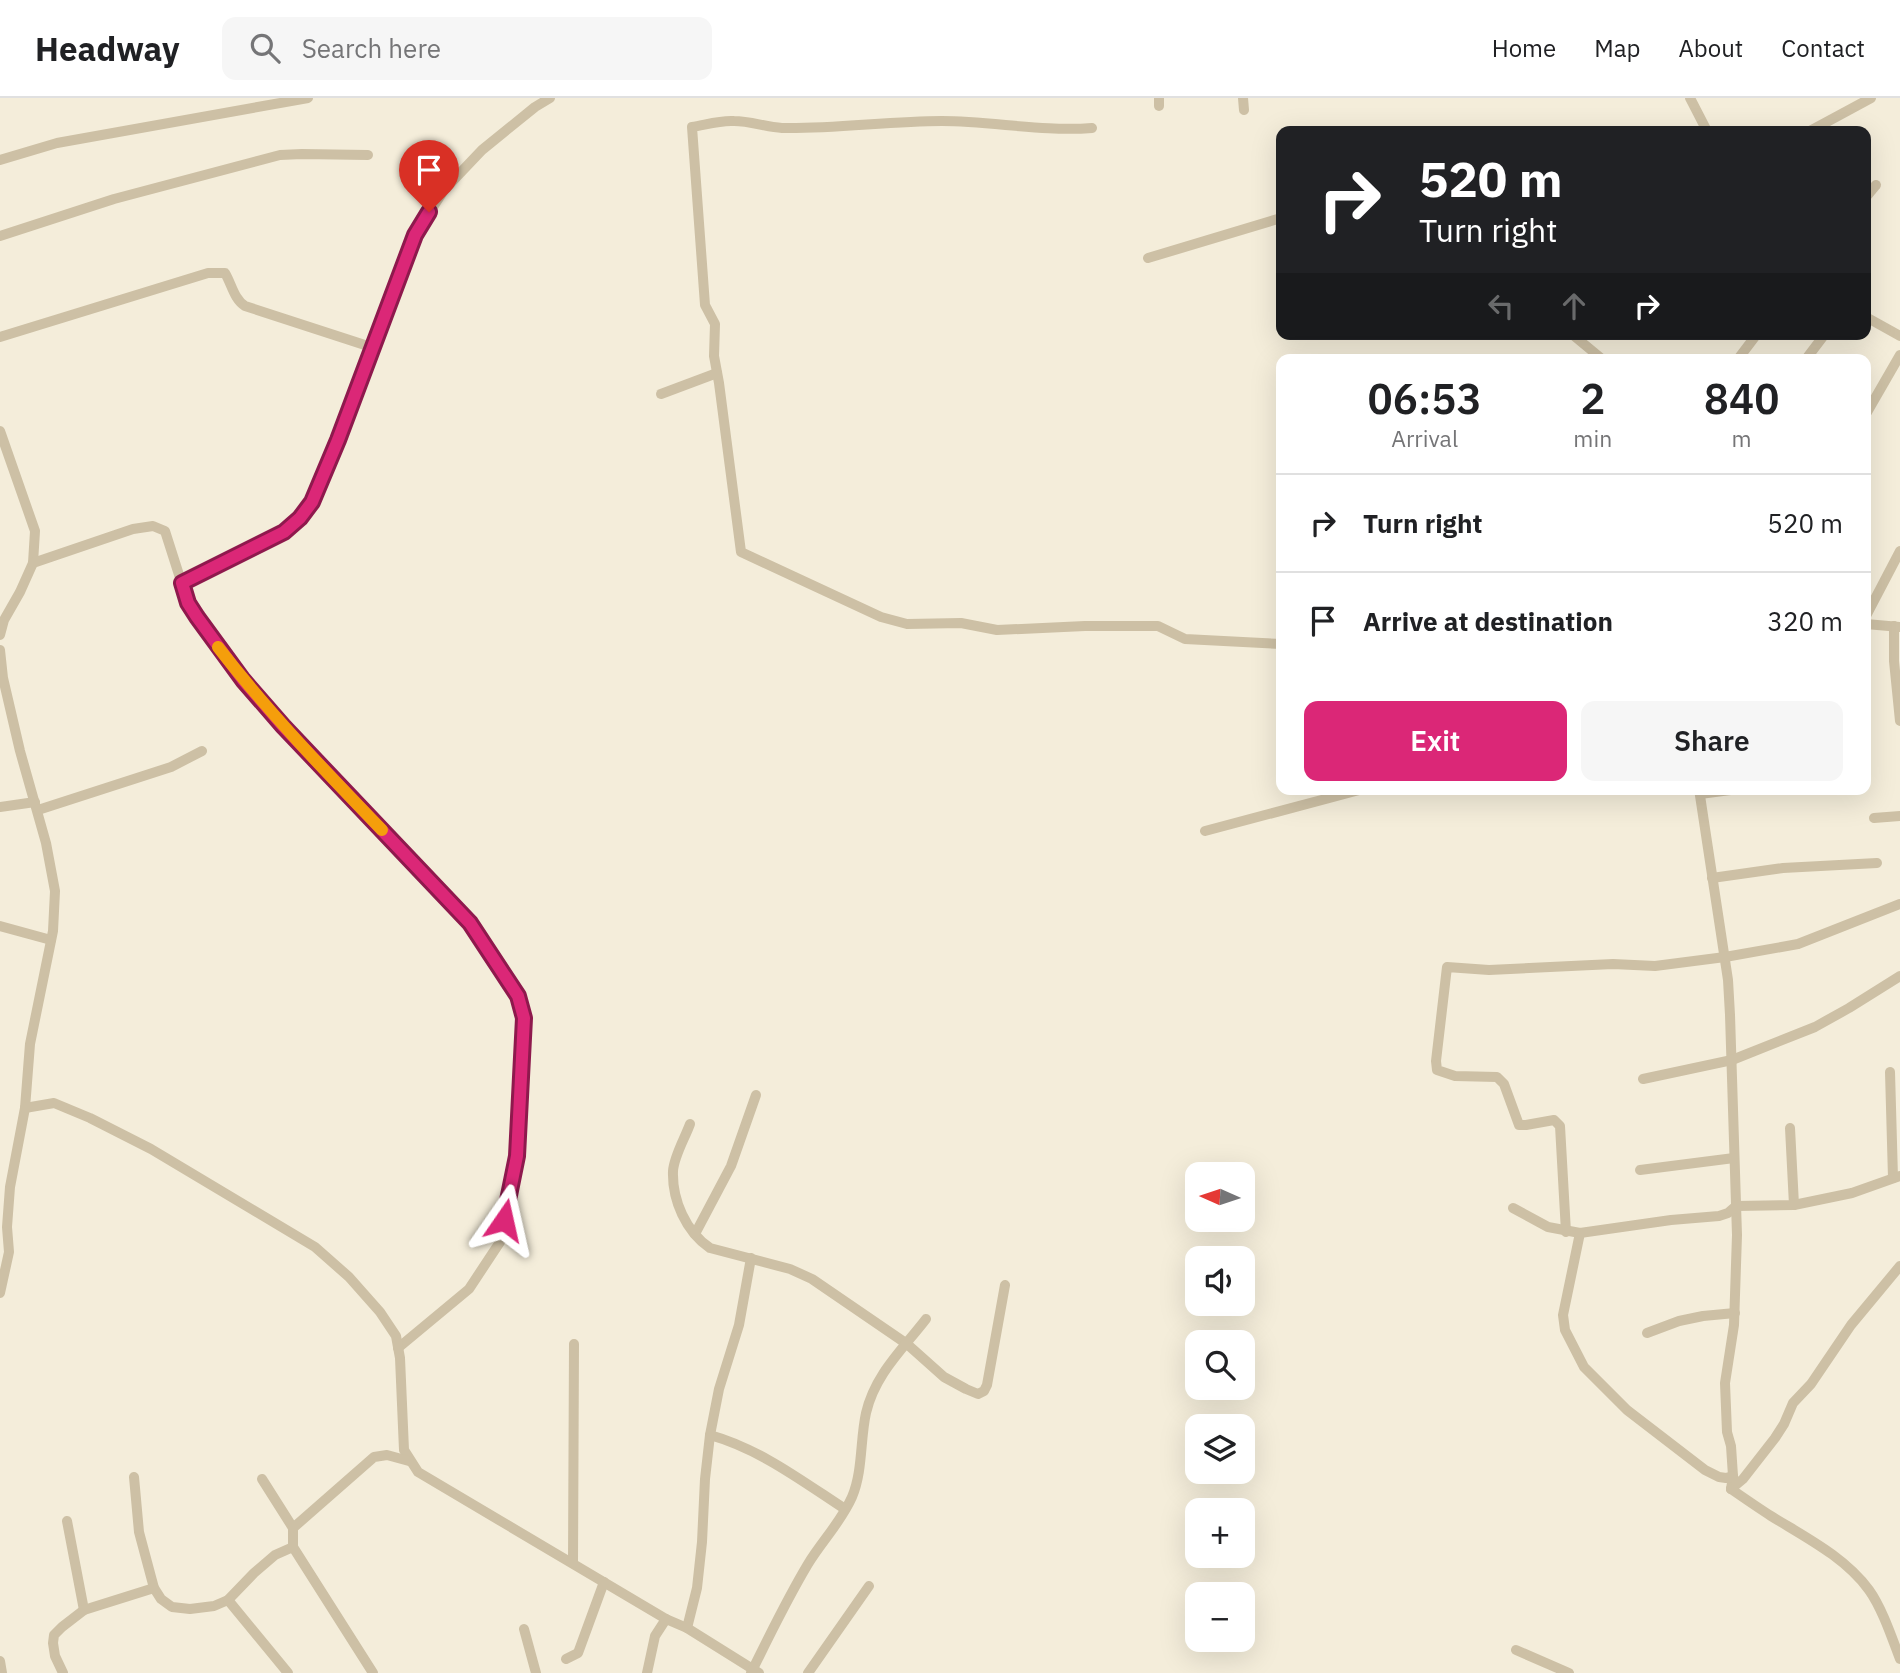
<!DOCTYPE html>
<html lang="en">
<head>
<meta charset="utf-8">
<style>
  :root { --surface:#fff; --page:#f6f6f6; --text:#202124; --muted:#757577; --line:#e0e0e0; --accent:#db2777 }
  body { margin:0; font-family:"IBM Plex Sans",sans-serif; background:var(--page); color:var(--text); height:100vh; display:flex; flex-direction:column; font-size:26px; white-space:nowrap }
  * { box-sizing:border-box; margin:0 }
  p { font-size:23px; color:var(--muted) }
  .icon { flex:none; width:38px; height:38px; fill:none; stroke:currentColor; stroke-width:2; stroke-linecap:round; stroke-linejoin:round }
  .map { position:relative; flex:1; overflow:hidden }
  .details { position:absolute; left:1276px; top:256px; width:595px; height:441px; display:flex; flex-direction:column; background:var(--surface); border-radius:14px; box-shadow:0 7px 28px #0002 }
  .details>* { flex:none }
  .hud { position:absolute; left:1276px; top:28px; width:595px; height:214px; border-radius:14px; box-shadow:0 7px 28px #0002; background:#202124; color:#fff; overflow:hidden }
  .needle { width:46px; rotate:273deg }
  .buttons { position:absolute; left:1185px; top:1064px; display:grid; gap:14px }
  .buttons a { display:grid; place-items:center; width:70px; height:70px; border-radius:14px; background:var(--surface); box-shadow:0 7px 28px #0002; font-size:35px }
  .pin { position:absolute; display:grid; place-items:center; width:60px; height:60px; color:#fff; margin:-72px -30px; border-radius:50% 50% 50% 0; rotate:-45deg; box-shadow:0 0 7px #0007 }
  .pin .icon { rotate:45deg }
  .me { position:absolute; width:77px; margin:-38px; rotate:11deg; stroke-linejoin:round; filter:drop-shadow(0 0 5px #0008) }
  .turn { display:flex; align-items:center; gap:24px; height:147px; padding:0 28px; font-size:32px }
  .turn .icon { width:91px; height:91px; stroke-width:2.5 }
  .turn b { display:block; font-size:49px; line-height:60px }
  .lanes { display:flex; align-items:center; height:66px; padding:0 28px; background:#0003; justify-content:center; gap:35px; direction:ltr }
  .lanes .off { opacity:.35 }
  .eta { display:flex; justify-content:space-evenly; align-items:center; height:119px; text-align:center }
  .eta b { font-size:42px; font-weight:600; line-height:49px }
  .action { display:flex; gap:14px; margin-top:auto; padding:14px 28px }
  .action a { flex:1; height:80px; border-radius:14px; background:var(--accent); color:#fff; font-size:28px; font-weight:600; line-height:80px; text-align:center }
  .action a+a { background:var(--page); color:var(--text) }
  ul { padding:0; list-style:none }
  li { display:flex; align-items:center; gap:21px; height:98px; padding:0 28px; border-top:2px solid var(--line) }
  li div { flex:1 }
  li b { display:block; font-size:26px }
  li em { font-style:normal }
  header { display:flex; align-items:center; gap:42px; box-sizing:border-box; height:98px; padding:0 35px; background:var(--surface); border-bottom:2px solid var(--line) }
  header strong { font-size:33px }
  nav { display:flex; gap:38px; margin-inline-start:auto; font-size:24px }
  .search { width:490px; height:63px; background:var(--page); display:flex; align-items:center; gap:18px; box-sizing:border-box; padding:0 24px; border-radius:14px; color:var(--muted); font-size:26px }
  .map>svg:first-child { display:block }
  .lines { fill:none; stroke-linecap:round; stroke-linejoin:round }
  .minor { stroke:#cdc0a5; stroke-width:10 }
  .route-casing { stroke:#8e194d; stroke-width:18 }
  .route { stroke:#db2777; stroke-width:12 }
  .slow { stroke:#f59e0b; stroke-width:12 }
</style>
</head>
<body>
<header>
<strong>Headway</strong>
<div class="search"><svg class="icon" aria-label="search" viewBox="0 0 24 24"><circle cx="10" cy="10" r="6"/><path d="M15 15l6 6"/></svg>Search here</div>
<nav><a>Home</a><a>Map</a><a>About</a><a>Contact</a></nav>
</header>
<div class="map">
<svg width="1900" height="1575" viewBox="0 0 1900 1575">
  <rect width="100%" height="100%" fill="#f4edda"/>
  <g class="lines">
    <g class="minor">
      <polyline points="1159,0 1159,8"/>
      <polyline points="1243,0 1244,12"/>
      <polyline points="1690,0 1707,33"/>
      <path d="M1092 30C1042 34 992 23 942 23 889 23 835 31 782 30 766 29 750 23 734 23 720 22 705 27 692 29L705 207 715 226 714 258 719 285 741 454 881 519 907 526 961 525 997 532 1085 528H1158L1185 541 1281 546"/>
      <polyline points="1810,33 1871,0"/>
      <polyline points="0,62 57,45 308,0"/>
      <polyline points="1866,99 1876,87"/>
      <polyline points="0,138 114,101 280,57 302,56 368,57"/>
      <polyline points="1148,160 1281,120"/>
      <polyline points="1866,219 1900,238"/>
      <polyline points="1573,237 1602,261"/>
      <path d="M0 239 208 175H225C232 187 234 201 245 208L371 249"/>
      <polyline points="1738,261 1757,236"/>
      <polyline points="1806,261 1825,236"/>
      <polyline points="661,296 717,275"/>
      <polyline points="1866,316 1900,257"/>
      <polyline points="0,333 35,433 33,465 20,494 4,522 0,537"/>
      <polyline points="33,465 133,431 153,428 165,433 188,505 207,534 243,582 283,628 470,825 518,898 524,920 517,1058 500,1144 469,1191 398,1250"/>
      <polyline points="182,485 284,434 300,420 312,404 337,342 415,137 444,92 482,52 535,9 550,0"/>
      <polyline points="1866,518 1900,453"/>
      <polyline points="1866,526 1900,529"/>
      <polyline points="1894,528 1894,563 1900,623"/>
      <polyline points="0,552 3,580 20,653 46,745 55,793 53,833 30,946 25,1010 10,1089 7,1129 9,1154 0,1195"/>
      <polyline points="1699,691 1728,882 1730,917 1737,1137 1734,1227 1725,1285 1727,1334 1731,1348 1733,1378 1731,1391"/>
      <polyline points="1700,696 1738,691"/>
      <polyline points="0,709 35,704"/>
      <polyline points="38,712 171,669 202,653"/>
      <polyline points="1874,720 1900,718"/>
      <polyline points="1205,733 1363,691"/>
      <polyline points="1712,780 1783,770 1877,765"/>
      <polyline points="0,828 51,842"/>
      <polyline points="1890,974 1893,1080"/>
      <polyline points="1643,981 1732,962 1815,929 1849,910 1900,878"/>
      <polyline points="25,1010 54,1005 90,1020 151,1051 315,1149 349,1179 380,1214 396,1238 400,1260 404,1352 418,1374 666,1521 687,1530 759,1575"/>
      <path d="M690 1026C685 1040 674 1058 673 1073 672 1102 686 1134 710 1150L790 1171 812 1181 907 1246 944 1279 966 1291 978 1296 984 1293 987 1287 1005 1187"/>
      <polyline points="1790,1030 1794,1107"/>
      <polyline points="1640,1072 1734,1060"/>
      <polyline points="1513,1110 1548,1129 1580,1135 1671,1122 1719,1118 1728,1115 1736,1108 1794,1107 1852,1095 1900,1078"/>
      <polyline points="1566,1134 1560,1028 1554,1022 1526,1027 1519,1027 1504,986 1497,979 1455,978 1437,972 1436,963 1447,869 1489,872 1613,866 1655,868 1725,859 1798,846 1900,806"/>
      <polyline points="1580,1135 1563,1217 1565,1232 1584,1269 1627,1312 1705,1372 1719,1379 1726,1380 1733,1378"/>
      <polyline points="695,1136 731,1068 756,997"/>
      <polyline points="1647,1235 1679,1223 1703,1218 1735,1215"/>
      <path d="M710 1337C760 1351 802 1383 845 1411"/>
      <polyline points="134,1379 139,1434 154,1490 161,1501 172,1509 190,1511 214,1508 228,1502 254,1475 275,1457 293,1449"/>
      <polyline points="262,1381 293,1430 293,1449 373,1575"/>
      <polyline points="1731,1391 1743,1381 1775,1340 1784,1326 1793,1305 1811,1286 1851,1227 1900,1168"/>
      <path d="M1731 1391C1744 1400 1757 1409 1771 1418 1805 1439 1845 1459 1869 1492 1882 1510 1892 1540 1900 1561"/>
      <polyline points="67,1423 84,1512"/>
      <polyline points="293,1430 374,1359 387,1357 409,1363"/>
      <polyline points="573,1465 574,1246"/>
      <polyline points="228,1502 288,1575"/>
      <polyline points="687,1530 697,1490 702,1444 705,1381 710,1337 719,1291 739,1227 751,1160"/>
      <polyline points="524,1531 536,1575"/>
      <polyline points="1516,1552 1569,1575"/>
      <polyline points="566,1561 578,1555 604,1484"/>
      <polyline points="0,1563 2,1575"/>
      <polyline points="63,1575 55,1558 53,1545 54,1537 62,1529 84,1512 154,1490"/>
      <polyline points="647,1575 655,1538 666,1521"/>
      <path d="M751 1575C769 1538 787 1501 808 1466 822 1443 841 1424 852 1399 863 1373 860 1342 866 1315 875 1276 903 1251 926 1221"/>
      <polyline points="808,1575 869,1488"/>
    </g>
  </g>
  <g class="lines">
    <defs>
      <polyline id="route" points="429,114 415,137 338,342 312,404 300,420 284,434 182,485 188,505 197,519 243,582 283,628 470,825 518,898 524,920 517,1058 504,1122"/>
    </defs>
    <use href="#route" class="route-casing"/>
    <use href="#route" class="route"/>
    <path class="slow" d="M218 549C268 614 325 673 382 732"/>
  </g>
</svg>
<div class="buttons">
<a><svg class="needle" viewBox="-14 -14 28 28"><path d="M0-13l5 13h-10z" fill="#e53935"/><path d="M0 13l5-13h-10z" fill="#757577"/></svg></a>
<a><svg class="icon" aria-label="sound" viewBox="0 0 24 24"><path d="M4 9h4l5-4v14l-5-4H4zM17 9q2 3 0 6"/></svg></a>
<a><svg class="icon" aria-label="search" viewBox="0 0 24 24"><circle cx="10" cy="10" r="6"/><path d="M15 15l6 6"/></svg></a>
<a><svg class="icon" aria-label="layers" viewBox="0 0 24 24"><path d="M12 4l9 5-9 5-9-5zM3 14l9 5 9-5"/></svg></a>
<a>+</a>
<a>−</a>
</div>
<div class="pin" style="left:429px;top:114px;background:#d93025"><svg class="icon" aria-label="arrive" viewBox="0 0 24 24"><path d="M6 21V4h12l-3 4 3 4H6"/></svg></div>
<svg class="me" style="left:504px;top:1122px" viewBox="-20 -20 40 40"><path d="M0-17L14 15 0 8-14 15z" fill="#db2777" stroke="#fff" stroke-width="4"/></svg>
<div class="hud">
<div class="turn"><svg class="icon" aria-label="right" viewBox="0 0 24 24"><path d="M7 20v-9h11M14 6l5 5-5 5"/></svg><div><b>520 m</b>Turn right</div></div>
<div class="lanes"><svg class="icon off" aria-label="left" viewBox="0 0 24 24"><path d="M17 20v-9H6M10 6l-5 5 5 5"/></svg><svg class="icon off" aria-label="ahead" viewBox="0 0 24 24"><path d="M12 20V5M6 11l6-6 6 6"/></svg><svg class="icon" aria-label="right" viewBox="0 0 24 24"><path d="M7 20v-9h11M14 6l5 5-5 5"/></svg></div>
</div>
<section class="details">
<div class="eta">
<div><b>06:53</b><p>Arrival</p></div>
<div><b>2</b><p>min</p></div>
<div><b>840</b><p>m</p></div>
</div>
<ul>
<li><svg class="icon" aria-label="right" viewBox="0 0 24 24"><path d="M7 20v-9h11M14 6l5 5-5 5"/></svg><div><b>Turn right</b></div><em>520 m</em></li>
<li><svg class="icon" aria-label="arrive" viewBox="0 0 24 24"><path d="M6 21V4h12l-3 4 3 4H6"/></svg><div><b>Arrive at destination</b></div><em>320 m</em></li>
</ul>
<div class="action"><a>Exit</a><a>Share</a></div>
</section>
</div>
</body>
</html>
